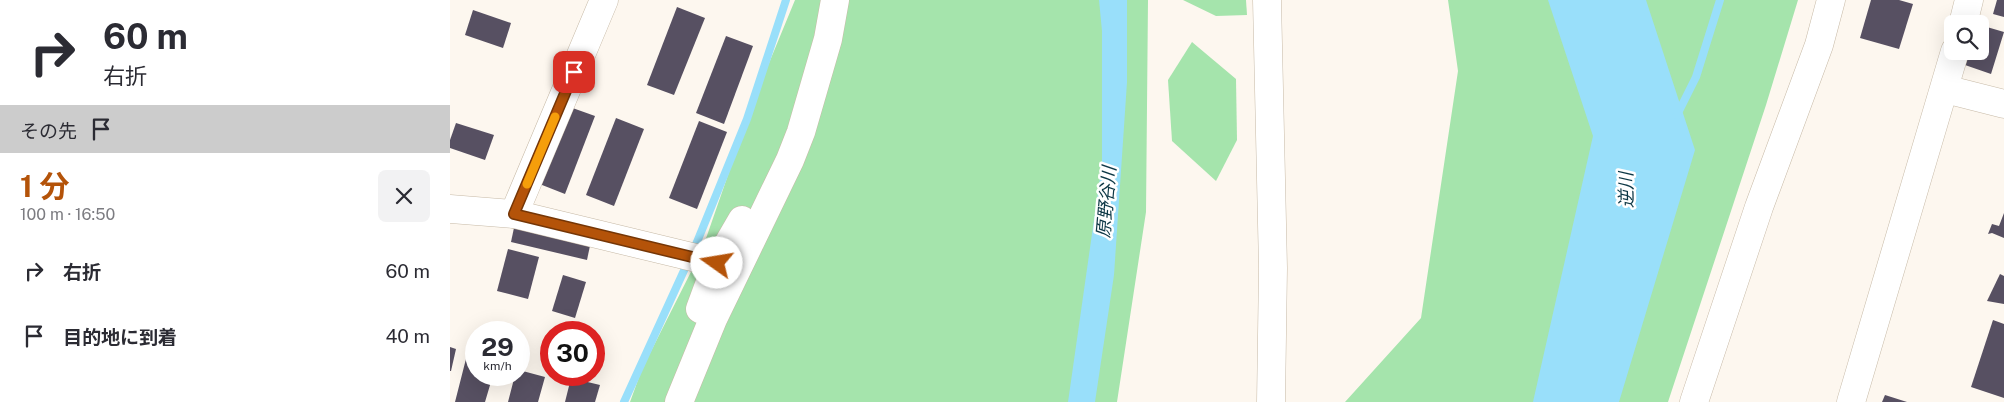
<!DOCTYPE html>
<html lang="ja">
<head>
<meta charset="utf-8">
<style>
  :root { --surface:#fff; --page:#f2f2f3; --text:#2b2b33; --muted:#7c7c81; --accent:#b45309 }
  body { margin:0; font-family:"Public Sans","Noto Sans JP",sans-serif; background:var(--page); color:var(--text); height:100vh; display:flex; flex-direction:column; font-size:19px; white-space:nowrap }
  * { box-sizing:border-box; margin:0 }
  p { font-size:16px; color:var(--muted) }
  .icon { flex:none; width:28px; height:28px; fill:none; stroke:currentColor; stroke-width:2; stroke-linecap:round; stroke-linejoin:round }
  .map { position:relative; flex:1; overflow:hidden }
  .panel { display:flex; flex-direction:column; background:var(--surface); width:450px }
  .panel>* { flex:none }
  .guide { background:#fff; color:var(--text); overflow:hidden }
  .fabs { position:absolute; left:1494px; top:15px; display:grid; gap:10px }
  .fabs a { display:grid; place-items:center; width:45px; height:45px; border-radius:8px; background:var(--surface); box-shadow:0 5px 20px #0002; font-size:25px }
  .speed { position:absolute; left:15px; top:321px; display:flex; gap:10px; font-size:25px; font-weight:700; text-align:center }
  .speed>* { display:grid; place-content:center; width:65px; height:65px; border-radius:50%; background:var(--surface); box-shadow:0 5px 20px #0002; line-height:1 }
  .speed small { font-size:12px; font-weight:400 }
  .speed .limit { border:8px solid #d22; background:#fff; color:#111 }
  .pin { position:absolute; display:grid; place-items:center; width:42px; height:42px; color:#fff; margin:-21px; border-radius:10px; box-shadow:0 2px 8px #0006 }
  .me { position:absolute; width:55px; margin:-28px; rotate:283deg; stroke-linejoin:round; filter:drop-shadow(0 0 4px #0008) }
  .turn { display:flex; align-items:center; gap:18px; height:105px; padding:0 20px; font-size:22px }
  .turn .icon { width:65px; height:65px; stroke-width:2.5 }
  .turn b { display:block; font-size:35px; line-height:42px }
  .then { display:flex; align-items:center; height:48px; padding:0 20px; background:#0003; gap:10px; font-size:19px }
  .round { display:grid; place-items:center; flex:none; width:52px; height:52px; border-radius:8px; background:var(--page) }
  .headline { display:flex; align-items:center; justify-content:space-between; height:85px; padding:0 20px }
  h1 { font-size:30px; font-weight:700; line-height:38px; color:var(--accent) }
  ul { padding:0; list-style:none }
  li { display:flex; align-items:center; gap:15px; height:65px; padding:0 20px }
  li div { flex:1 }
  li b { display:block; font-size:19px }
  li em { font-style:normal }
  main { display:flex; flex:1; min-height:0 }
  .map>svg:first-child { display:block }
  .green { fill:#a5e4ac }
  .water { fill:#99dffa }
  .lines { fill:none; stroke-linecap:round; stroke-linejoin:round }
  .stream { stroke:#99dffa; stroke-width:8 }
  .building { fill:#575062 }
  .minor-casing { stroke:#c7baa7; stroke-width:29 }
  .minor { stroke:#fff; stroke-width:28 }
  .route-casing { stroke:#753606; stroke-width:12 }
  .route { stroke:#b45309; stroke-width:9 }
  .slow { stroke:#f59e0b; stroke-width:9 }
  .labels { text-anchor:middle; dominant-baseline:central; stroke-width:5; stroke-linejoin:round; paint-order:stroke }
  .water-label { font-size:18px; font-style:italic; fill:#0d3846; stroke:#fff }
</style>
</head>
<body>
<main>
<section class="panel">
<div class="guide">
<div class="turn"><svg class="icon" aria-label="right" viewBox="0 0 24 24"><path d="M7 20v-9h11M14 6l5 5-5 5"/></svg><div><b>60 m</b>右折</div></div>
<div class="then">その先<svg class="icon" aria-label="arrive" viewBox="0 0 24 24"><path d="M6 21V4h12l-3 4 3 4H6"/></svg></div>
</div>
<div class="headline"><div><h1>1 分</h1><p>100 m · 16:50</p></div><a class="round"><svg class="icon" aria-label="close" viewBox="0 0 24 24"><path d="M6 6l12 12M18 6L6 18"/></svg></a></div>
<ul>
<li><svg class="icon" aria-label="right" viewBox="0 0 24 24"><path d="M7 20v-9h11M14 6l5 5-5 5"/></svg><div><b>右折</b></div><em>60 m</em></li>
<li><svg class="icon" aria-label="arrive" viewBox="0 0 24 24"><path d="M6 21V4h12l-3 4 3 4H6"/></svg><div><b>目的地に到着</b></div><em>40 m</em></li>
</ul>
</section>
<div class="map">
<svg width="1554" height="402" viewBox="0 0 1554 402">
  <rect width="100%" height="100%" fill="#fdf7ef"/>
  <g class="green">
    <polygon points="345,0 698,0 696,212 667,402 180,402 192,369 252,250 305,97"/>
    <polygon points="733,0 796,0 797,15 766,16"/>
    <polygon points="998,0 1348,0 1316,105 1218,402 895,402 971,318 1008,71"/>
    <polygon points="742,42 786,79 787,140 766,181 722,141 718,80"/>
  </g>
  <g class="water">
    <polygon points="649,0 677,0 677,82 664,275 645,402 618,402 652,164 652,31"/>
    <polygon points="1098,0 1196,0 1245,150 1169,402 1083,402 1143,136"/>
  </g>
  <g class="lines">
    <g class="stream">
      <polyline points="1227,115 1246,77 1270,0"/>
      <polyline points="174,402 247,242 297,119 336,0"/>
    </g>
  </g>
  <g class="building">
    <polygon points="1421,0 1449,0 1463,4 1449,49 1410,38"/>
    <polygon points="1547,0 1554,0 1554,17 1543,14"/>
    <polygon points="227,7 255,18 224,95 197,85"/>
    <polygon points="23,10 61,23 53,48 15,35"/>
    <polygon points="1530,25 1554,32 1541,74 1515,65 1519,51 1530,51"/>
    <polygon points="276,36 303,46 274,124 246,113"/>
    <polygon points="117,106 145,116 115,194 87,183"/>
    <polygon points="166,118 194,129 164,206 136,195"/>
    <polygon points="249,121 277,132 247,209 219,198"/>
    <polygon points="6,123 44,135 35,160 0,148 0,140"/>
    <polygon points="1554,213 1554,238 1542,233 1538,234 1542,224 1549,226"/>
    <polygon points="65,223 141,241 137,260 61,242"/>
    <polygon points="58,249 89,257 78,299 47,291"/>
    <polygon points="1550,274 1554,276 1554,304 1537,301"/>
    <polygon points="113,275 136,282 125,318 102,311"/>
    <polygon points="1543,320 1554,324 1554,398 1521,387"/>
    <polygon points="0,347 6,349 1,371 0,371"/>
    <polygon points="18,351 26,354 26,375 43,375 35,402 5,402"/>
    <polygon points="69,370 95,377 88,402 58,402 65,375 69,375"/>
    <polygon points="121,378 150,385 145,402 115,402"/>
    <polygon points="1435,395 1457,402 1432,402"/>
  </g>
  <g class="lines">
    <defs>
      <g id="minor">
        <polyline points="817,0 823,268 821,402"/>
        <polyline points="1513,24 1519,0"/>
        <polyline points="1495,89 1554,104"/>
        <polyline points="0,209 64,214 267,263"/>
        <polyline points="64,214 154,0"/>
        <polyline points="250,309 267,263 292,220"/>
        <polyline points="229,402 263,319 340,160 351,132 378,39 385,0"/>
        <polyline points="1244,402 1309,207 1369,45 1381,0"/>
        <polyline points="1401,402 1505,51"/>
      </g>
    </defs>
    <use href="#minor" class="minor-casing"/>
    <use href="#minor" class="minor"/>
  </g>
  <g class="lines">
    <defs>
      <polyline id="route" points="124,72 64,214 267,263"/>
    </defs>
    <use href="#route" class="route-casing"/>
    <use href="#route" class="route"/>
    <polyline class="slow" points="77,184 105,117"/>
  </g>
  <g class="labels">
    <g class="water-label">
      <text transform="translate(1176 190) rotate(-91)">逆川</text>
      <text transform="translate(656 202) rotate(-85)">原野谷川</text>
    </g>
  </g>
</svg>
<div class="fabs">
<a><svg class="icon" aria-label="search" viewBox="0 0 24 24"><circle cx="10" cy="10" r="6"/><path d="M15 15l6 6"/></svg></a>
</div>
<div class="speed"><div>29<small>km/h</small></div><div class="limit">30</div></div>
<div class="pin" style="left:124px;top:72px;background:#d93025"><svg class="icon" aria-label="arrive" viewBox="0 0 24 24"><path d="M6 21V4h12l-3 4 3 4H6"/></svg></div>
<svg class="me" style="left:267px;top:263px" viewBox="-20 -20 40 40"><circle r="19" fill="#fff"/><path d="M0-13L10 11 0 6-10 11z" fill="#b45309"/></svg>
</div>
</main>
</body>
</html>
